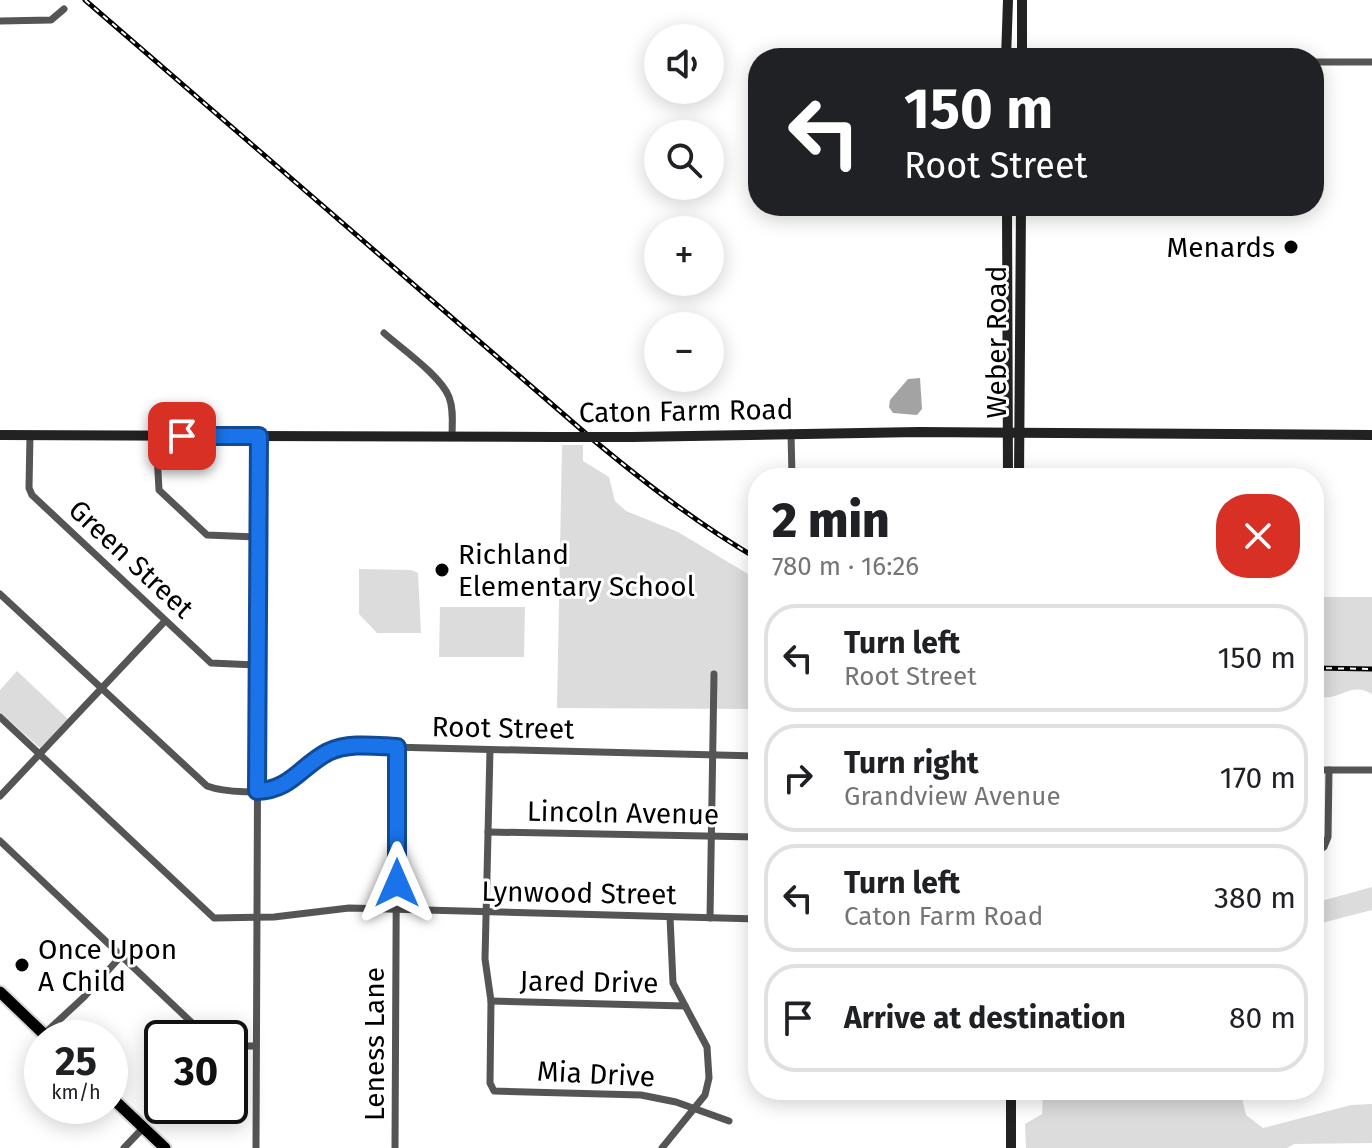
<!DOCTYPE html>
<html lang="en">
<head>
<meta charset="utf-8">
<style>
  :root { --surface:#fff; --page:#f6f6f6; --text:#202124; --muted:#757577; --line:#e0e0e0 }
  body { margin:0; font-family:"Fira Sans",sans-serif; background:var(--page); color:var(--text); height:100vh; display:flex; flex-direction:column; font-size:30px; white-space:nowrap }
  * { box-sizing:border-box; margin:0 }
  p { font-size:26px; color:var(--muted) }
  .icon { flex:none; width:44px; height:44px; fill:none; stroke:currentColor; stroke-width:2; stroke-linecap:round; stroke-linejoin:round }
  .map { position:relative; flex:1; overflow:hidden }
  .side { position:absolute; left:748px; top:468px; width:576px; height:632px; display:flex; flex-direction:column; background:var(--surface); border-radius:32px; box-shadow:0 4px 20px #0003 }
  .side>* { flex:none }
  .guide { position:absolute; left:748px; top:48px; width:576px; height:168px; border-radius:32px; box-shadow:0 4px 20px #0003; background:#202124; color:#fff; overflow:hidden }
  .fabs { position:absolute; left:644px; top:24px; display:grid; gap:16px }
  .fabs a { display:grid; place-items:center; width:80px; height:80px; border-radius:50%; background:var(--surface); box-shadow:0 4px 20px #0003; font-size:40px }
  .speed { position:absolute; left:24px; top:1020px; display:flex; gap:16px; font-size:40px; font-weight:700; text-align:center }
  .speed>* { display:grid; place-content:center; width:104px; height:104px; border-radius:50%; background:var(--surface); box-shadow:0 4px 20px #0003; line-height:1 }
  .speed small { font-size:20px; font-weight:400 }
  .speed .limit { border:4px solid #111; border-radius:12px; background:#fff; color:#111 }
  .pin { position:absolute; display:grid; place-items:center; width:68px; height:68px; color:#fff; margin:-34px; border-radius:16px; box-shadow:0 4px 12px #0006 }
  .me { position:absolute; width:88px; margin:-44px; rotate:0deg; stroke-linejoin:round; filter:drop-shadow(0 0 6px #0008) }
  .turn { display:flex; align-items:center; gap:28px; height:168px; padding:0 24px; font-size:36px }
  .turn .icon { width:104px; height:104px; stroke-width:2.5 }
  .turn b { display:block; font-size:56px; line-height:68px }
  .round { display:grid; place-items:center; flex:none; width:84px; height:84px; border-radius:32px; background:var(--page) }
  .headline { display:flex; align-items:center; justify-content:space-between; height:136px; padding:0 24px }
  h1 { font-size:48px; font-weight:800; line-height:60px }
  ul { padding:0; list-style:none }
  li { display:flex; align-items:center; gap:24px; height:108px; margin:0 16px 12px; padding:0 8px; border:4px solid var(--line); border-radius:32px }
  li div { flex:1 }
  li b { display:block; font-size:30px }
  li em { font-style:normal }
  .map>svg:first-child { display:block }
  .green { fill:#dcdcdc }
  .water { fill:#a3a3a3 }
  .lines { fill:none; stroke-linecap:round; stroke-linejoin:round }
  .primary-casing { stroke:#dbdbdb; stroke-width:15 }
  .street { stroke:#555; stroke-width:7 }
  .secondary { stroke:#222; stroke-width:10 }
  .primary { stroke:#000; stroke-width:11 }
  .rail-casing { stroke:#000; stroke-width:5 }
  .rail { stroke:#fff; stroke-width:2; stroke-dasharray:6; stroke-linecap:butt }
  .secondary-bridge { stroke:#222; stroke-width:10 }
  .route-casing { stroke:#114b97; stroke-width:20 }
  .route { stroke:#1a73e8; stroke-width:14 }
  .poi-dot { fill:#000; stroke:#fff; stroke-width:3 }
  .labels { text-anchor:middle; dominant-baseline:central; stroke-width:6; stroke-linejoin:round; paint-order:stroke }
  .poi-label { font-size:28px; fill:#000; stroke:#fff; text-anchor:start }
  .street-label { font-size:28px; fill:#000; stroke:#fff }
</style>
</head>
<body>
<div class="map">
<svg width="1372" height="1148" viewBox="0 0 1372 1148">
  <rect width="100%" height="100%" fill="#fff"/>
  <g class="green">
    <polygon points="562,445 583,445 583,461 609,477 615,501 626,511 678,532 758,580 758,709 557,708"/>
    <polygon points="359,569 411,570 418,573 421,633 377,633 359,614"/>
    <path d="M1314 597H1372V694C1349 680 1341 703 1314 696Z"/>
    <polygon points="440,607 525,607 524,657 439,657"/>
    <polygon points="17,671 68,719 40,748 0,712 0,690"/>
    <polygon points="1372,887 1372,910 1314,925 1314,903"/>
    <polygon points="1043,1090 1240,1090 1246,1115 1263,1128 1351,1105 1372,1104 1372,1143 1294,1144 1287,1148 1026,1148 1025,1124 1042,1114"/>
  </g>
  <polygon class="water" points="920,378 922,409 917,415 893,413 889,407 890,400 908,379"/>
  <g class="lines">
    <defs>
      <g id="primary">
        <polyline points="0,992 48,1038"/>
        <polyline points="110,1096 165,1148"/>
      </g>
    </defs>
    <use href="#primary" class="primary-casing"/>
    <g class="street">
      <polyline points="0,21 51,20 64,9"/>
      <polyline points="1038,58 1105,56 1110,58"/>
      <polyline points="1314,62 1372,62"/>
      <path d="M384 333C402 349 441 376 449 397 454 410 452 424 452 437"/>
      <polyline points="791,433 792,478"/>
      <polyline points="30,435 29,488 32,495 211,663 258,665"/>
      <polyline points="156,436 159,490 207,535 258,537"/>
      <path d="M0 594 207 786C223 792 266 795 281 787 309 772 317 753 351 746L758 756"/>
      <polyline points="0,717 214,918 274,917 349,908 758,919"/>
      <polyline points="490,750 485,959 491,1001 490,1083 494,1091 641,1095 676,1102 729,1121"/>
      <polyline points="1314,770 1372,770"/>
      <polyline points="0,796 165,621"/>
      <polyline points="488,832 758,837"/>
      <polyline points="0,841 208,1038"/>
      <polyline points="1314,854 1324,847 1328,837 1329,770"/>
      <polyline points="710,918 714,674"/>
      <polyline points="491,1001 685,1006"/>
      <polyline points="44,1034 84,997 122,955"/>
      <polyline points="230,1046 256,1046"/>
      <polyline points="124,1148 143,1128"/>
      <polyline points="256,1148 259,436"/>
      <polyline points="395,1148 397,747"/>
      <polyline points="662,1148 705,1095 709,1078 707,1047 673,983 670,917"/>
    </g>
    <g class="secondary">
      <polyline points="1006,58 1008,0"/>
      <polyline points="1022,58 1022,0"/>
      <polyline points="1007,206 1008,478"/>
      <polyline points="0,435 555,437"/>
      <polyline points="632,437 919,432 1372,435"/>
      <polyline points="1019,478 1021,206"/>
      <polyline points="1011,1090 1011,1148"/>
    </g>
    <use href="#primary" class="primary"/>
    <defs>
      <g id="rail">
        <path d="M85 0 591 438C645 483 698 524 758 559"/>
        <polyline points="1314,668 1372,669"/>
      </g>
    </defs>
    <use href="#rail" class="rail-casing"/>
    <use href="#rail" class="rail"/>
    <polyline class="secondary-bridge" points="555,437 632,437"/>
  </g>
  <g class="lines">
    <defs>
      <path id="route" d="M182 436H259L257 791C291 790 301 766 328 752 349 742 375 746 397 747V883"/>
    </defs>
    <use href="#route" class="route-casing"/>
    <use href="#route" class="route"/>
  </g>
  <g class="poi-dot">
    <circle cx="1291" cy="247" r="8"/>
    <circle cx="442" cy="570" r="8"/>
    <circle cx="22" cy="965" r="8"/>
  </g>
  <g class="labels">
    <g class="poi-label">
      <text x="1275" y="247" text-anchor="end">Menards</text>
      <text x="458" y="554">Richland<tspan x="458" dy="32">Elementary School</tspan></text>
      <text x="38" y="949">Once Upon<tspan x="38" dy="32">A Child</tspan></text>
    </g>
    <g class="street-label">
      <text transform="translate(996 342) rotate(-90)">Weber Road</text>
      <text transform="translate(686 411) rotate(-1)">Caton Farm Road</text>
      <text transform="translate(131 559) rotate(43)">Green Street</text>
      <text transform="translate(503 728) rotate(1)">Root Street</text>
      <text transform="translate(623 813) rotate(1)">Lincoln Avenue</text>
      <text transform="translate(579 893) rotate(1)">Lynwood Street</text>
      <text transform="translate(589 982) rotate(1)">Jared Drive</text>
      <text transform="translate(374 1044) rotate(-90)">Leness Lane</text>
      <text transform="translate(596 1074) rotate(3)">Mia Drive</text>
    </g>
  </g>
</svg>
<div class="fabs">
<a><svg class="icon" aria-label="sound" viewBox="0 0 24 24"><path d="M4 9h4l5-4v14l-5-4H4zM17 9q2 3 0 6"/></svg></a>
<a><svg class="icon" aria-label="search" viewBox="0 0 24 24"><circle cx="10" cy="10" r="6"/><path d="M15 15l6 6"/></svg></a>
<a>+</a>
<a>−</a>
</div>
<div class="speed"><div>25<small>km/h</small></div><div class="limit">30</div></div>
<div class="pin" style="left:182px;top:436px;background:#d93025"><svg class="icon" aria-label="arrive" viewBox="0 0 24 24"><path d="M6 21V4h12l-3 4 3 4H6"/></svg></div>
<svg class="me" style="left:397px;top:883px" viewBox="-20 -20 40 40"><path d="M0-17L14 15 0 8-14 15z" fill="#1a73e8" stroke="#fff" stroke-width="4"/></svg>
<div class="guide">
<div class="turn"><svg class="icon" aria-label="left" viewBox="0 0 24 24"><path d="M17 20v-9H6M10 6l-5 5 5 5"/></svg><div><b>150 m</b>Root Street</div></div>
</div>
<section class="side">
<div class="headline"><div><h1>2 min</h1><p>780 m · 16:26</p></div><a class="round" style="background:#d93025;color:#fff"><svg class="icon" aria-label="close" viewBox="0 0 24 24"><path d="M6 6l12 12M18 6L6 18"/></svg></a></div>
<ul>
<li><svg class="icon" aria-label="left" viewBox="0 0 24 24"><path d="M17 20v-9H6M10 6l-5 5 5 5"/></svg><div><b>Turn left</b><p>Root Street</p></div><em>150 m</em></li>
<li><svg class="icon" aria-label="right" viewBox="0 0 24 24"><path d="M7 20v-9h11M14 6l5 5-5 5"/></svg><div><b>Turn right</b><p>Grandview Avenue</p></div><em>170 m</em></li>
<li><svg class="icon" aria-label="left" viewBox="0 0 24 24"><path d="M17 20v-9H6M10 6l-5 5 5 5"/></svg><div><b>Turn left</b><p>Caton Farm Road</p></div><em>380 m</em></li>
<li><svg class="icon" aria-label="arrive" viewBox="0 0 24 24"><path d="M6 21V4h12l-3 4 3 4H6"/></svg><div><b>Arrive at destination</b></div><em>80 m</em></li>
</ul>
</section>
</div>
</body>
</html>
